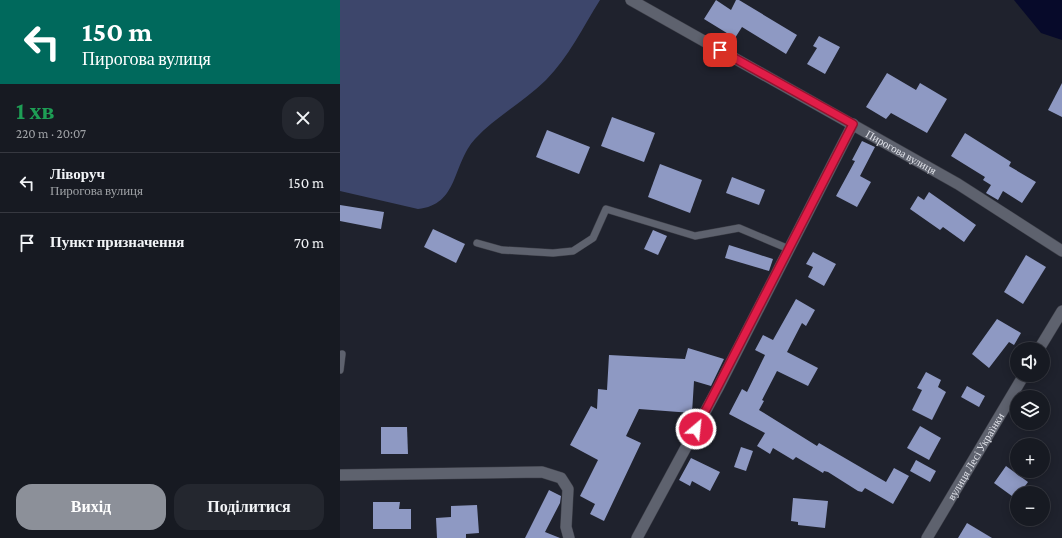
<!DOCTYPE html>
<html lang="uk">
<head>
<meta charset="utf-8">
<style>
  :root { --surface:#171a22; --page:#24272f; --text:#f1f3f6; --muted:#9ea1a5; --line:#363840; --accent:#8c9099 }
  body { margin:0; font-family:"Crimson Pro",serif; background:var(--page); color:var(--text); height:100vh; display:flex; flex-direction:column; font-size:15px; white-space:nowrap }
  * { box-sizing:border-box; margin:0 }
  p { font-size:13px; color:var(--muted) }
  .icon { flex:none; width:22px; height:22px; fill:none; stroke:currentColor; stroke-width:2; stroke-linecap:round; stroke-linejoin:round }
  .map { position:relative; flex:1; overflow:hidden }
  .sheet { display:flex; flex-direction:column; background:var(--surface); width:340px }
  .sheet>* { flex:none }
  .top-card { background:#00695c; color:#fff; overflow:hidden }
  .tools { position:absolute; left:670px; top:342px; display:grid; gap:8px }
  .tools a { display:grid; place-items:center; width:40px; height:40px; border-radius:50%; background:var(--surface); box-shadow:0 2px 10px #0003,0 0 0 1px var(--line); font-size:20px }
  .pin { position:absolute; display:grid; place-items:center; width:34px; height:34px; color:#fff; margin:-17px; border-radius:8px; box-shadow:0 2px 6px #0006 }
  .me { position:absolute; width:44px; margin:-22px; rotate:28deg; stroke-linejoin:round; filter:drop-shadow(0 0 3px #0008) }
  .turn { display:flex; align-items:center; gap:14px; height:84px; padding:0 16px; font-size:18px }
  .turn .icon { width:52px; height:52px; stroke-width:2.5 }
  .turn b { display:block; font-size:28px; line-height:34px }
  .round { display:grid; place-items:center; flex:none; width:42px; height:42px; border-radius:16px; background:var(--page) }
  .summary { display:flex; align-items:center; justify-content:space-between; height:68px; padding:0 16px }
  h1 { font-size:24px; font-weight:700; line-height:30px; color:#1e9e55 }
  .button { display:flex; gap:8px; margin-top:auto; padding:8px 16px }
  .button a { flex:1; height:46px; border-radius:16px; background:var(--accent); color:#fff; font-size:16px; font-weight:700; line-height:46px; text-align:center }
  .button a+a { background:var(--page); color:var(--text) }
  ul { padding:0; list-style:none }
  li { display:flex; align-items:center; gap:12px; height:60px; padding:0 16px; border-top:1px solid var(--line) }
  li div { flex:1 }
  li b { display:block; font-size:15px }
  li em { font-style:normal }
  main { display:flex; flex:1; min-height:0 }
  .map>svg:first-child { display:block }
  .forest { fill:#3d466b }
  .water { fill:#070a2a }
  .building { fill:#8e99c3 }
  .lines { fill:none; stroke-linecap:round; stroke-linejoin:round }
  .service-casing { stroke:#3d3f48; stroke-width:8 }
  .minor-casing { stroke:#3d3f48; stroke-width:12 }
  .service { stroke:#5e626e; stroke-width:7 }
  .minor { stroke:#5e626e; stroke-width:11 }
  .route-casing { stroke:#92132f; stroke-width:10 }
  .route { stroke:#e11d48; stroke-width:7 }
  .labels { text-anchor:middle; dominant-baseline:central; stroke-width:4; stroke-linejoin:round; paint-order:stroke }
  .street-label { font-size:11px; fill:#e0e2e9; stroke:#1f222d }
</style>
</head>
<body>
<main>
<section class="sheet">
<div class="top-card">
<div class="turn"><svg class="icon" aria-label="left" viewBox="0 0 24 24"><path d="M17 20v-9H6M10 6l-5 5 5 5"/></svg><div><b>150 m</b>Пирогова вулиця</div></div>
</div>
<div class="summary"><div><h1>1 хв</h1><p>220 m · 20:07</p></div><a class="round"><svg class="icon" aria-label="close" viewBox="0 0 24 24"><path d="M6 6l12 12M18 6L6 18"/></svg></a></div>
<ul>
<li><svg class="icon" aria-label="left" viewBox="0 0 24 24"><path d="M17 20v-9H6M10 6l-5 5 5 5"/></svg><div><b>Ліворуч</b><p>Пирогова вулиця</p></div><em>150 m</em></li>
<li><svg class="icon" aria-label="arrive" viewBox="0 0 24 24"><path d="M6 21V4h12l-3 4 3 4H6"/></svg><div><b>Пункт призначення</b></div><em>70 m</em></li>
</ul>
<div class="button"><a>Вихід</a><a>Поділитися</a></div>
</section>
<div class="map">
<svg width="722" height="538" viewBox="0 0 722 538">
  <rect width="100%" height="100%" fill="#1f222d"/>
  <path class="forest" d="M0 0H260C243 27 228 58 206 80 184 102 156 116 135 139 112 164 119 205 78 209L0 191Z"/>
  <polygon class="water" points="674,0 722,0 722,40 701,33"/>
  <g class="building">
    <polygon points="376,0 391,10 396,0 399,0 457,35 446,54 402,27 395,38 364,19"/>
    <polygon points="479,36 500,47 485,74 467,64 477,48 473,46"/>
    <polygon points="547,73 576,90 580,83 607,99 587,133 551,113 546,119 526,107"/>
    <polygon points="722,83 722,117 708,110"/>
    <polygon points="272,117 315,133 304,162 261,146"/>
    <polygon points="207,130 250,147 239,174 196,157"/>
    <polygon points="625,133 671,162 669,166 696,182 682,203 663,191 658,200 646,193 651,185 643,180 645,177 611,156"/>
    <polygon points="522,141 535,147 520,176 531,182 517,207 496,196 515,161 512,160"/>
    <polygon points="320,164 362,180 350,213 308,197"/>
    <polygon points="392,177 425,190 419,205 386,193"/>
    <polygon points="589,192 636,225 624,242 603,227 600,230 570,209 578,196 584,200"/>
    <polygon points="0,205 44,212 41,229 0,221"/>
    <polygon points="93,229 125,244 116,263 84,247"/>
    <polygon points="313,230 327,236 318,255 304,249"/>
    <polygon points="389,245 433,259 429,271 385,258"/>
    <polygon points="473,252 496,264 484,286 468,277 473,267 466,264"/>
    <polygon points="686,255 706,267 683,304 664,292"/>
    <polygon points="456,299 475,310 466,326 462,323 447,352 478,368 468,386 437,371 422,400 424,401 419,410 477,446 479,443 546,482 554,468 569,476 553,504 525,488 522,492 518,491 488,472 484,471 483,473 456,457 453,460 433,448 430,454 417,446 425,433 389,414 402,389 407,392 425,355 415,350 423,335 433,340"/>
    <polygon points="657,319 681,333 674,345 669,342 649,368 632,354"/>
    <polygon points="348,348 384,359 371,386 354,381 352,413 299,409 286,436 301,443 264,521 250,514 255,504 240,496 258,460 230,445 251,406 257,409 258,389 267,390 269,355 345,359"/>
    <polygon points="586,372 601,380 598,387 606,392 592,420 572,410 582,390 577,388"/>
    <polygon points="627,386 645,396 639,407 621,397"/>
    <polygon points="580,426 601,438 589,460 567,448"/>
    <polygon points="41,427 67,427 68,454 41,454"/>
    <polygon points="401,447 413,451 406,471 394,467"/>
    <polygon points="351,458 380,472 370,491 352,481 350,486 339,480"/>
    <polygon points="576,460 596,471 590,482 570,471"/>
    <polygon points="666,466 688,482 680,493 677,493 676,499 654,483"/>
    <polygon points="209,490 221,496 220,503 205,532 220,538 185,538"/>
    <polygon points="453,498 488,501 485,528 458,525 458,522 451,521"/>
    <polygon points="33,502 60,502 59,509 71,509 71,529 33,529"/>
    <polygon points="137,505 139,533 126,534 126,538 97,538 96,518 111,517 111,506"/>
    <polygon points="627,523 652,538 618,538"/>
  </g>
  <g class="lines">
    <defs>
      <g id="service">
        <polyline points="137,243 162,250 213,253 233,251 253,238 266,209 355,236 399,228 449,249"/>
        <polyline points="0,370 2,354"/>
      </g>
      <g id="minor">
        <path id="s1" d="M291 0 618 184 722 251"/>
        <polyline points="699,349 722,311"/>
        <polyline points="0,475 202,472 221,478 228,489 226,527 229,538"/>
        <polyline points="297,538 378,388 513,124"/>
        <path id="s2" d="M587 538 684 375"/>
      </g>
    </defs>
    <use href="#service" class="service-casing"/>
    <use href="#minor" class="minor-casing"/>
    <use href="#service" class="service"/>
    <use href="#minor" class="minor"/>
  </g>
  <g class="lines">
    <defs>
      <polyline id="route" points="356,429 513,124 380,50"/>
    </defs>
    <use href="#route" class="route-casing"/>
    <use href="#route" class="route"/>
  </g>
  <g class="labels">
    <g class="street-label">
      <text stroke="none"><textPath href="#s1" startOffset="310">Пирогова вулиця</textPath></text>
      <text stroke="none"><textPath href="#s2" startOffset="95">вулиця Лесі Українки</textPath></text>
    </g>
  </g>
</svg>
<div class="tools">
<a><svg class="icon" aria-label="sound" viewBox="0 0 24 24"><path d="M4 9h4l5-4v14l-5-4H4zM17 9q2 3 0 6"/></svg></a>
<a><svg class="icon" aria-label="layers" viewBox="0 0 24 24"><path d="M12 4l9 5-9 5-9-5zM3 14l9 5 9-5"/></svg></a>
<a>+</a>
<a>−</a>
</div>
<div class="pin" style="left:380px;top:50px;background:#d93025"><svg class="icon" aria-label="arrive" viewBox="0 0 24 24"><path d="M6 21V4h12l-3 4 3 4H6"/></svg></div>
<svg class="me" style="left:356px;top:429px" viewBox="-20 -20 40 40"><circle r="17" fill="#e11d48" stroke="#fff" stroke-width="3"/><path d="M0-11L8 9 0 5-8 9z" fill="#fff"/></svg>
</div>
</main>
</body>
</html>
